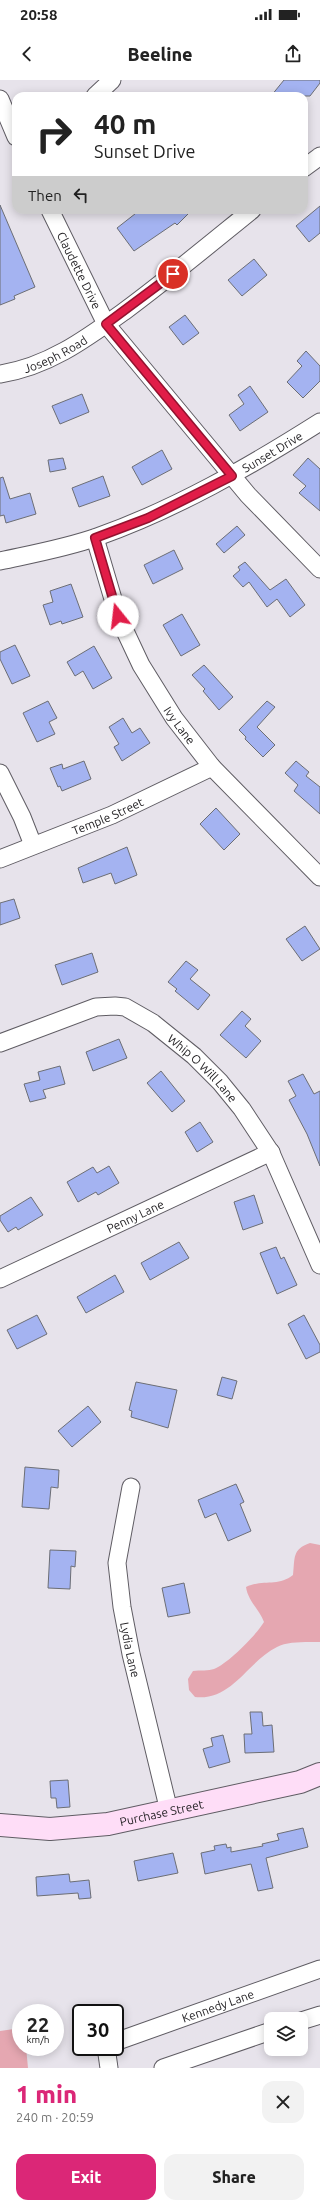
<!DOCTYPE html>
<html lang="en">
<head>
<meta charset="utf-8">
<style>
  :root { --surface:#fff; --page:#f2f2f2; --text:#222; --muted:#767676; --accent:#db2777 }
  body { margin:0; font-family:Ubuntu,sans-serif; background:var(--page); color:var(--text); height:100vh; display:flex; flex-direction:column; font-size:15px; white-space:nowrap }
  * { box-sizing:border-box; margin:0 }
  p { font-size:13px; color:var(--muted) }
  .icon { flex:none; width:22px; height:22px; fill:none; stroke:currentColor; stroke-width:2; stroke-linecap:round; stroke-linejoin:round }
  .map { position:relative; height:1988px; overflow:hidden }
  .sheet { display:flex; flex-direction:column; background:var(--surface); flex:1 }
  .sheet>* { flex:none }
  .banner { position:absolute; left:12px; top:12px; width:296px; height:122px; border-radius:12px; box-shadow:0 2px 10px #0003; background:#fff; color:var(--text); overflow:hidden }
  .controls { position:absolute; left:264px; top:1932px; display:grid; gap:8px }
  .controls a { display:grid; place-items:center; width:44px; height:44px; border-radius:8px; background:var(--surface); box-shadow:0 2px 10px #0003; font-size:20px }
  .speed { position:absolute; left:12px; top:1924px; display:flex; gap:8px; font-size:20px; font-weight:700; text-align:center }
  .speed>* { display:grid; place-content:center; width:52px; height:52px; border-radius:50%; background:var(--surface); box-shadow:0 2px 10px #0003; line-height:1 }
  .speed small { font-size:10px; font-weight:400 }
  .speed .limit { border:2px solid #111; border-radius:6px; background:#fff; color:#111 }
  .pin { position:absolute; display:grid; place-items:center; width:34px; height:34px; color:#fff; margin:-17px; border:2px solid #fff; border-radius:50%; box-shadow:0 1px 4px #0007 }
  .me { position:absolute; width:44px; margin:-22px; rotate:344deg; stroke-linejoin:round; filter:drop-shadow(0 0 3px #0008) }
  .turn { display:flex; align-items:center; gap:14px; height:84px; padding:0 16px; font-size:18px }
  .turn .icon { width:52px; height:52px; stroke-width:2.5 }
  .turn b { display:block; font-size:28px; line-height:34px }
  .then { display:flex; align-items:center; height:38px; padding:0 16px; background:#0003; gap:8px; font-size:15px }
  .round { display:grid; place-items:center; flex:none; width:42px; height:42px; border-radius:12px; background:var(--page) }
  .head { display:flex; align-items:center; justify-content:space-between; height:68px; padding:0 16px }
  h1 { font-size:24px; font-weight:800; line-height:30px; color:var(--accent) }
  .cta { display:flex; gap:8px; margin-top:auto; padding:8px 16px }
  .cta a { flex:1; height:46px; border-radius:12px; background:var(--accent); color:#fff; font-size:16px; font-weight:800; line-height:46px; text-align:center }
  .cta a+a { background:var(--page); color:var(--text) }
  .status { display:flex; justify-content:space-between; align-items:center; height:28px; padding:0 20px; background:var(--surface); direction:ltr }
  .status svg { height:11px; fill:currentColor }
  header { display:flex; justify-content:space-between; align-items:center; height:52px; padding:0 16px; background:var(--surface); font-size:18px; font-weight:800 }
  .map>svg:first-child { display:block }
  .green { fill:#e5a7b1 }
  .building { fill:#a4b3f1; stroke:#6c6e75 }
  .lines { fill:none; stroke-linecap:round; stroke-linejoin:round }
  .street-casing { stroke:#5f5c63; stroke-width:19 }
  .secondary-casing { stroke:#5f5c63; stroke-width:24 }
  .street { stroke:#fff; stroke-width:17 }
  .secondary { stroke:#feddf7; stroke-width:22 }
  .route-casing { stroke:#92132f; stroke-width:10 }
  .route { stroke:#e11d48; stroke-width:7 }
  .labels { text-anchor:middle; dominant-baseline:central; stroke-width:3.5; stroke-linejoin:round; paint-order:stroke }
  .street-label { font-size:12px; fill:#1f1d20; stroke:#fff }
</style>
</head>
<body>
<div class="status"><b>20:58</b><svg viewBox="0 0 49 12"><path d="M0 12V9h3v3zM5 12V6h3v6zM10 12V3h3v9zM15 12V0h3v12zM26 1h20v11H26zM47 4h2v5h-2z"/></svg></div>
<header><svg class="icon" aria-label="back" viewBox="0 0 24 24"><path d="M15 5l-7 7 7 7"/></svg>Beeline<svg class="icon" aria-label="share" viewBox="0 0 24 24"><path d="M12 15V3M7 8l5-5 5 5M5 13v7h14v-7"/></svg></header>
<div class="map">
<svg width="320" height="1988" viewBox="0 0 320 1988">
  <rect width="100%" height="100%" fill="#e7e3eb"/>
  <g class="green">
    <path d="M310 1463 320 1465V1562C307 1562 288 1561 277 1567 247 1582 232 1621 195 1617L189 1610 188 1599 193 1591C200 1590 209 1591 214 1589 229 1583 256 1555 264 1542 259 1529 248 1521 246 1507 263 1499 278 1507 293 1495 295 1478 292 1469 310 1463Z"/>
    <polygon points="21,1948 21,1967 26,1967 28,1988 0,1988 0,1951"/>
  </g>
  <g class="building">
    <polygon points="284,0 320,0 320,3 310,16 271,16"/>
    <polygon points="0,125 35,207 14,216 15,219 0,225"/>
    <polygon points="320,126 320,153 309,162 296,146"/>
    <polygon points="140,130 192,130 177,145 175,143 134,171 117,148"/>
    <polygon points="254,179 267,195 242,216 228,200"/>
    <polygon points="185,235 199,253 183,265 169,247"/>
    <polygon points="306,271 320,286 320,301 303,318 287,302 302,286 297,281"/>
    <polygon points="250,306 268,332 240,351 229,335 244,324 238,315"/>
    <polygon points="82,314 89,332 60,344 52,326"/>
    <polygon points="162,370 172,389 142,405 132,387"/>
    <polygon points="63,378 66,389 50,392 48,380"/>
    <polygon points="308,378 320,389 320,431 299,413 306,406 293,395"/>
    <polygon points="103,396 110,416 79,427 72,408"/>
    <polygon points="3,397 10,419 30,413 36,434 6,443 4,435 0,436 0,398"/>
    <polygon points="237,446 245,455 224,473 216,464"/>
    <polygon points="174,470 183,489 153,504 144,485"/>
    <polygon points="245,482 270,510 286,499 305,525 290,537 277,519 267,527 249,502 243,507 233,496 240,490 238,487"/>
    <polygon points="71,504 83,537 62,544 61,541 50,545 43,525 53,522 50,511"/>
    <polygon points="182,534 200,565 181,576 163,545"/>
    <polygon points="15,565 30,596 12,604 0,579 0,572"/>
    <polygon points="94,566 112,598 93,609 83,591 75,596 67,582"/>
    <polygon points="204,585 233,617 219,630 203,611 205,609 192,595"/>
    <polygon points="48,621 57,638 49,642 55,654 37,662 23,633"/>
    <polygon points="267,621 275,627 257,647 275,665 263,677 245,659 246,657 239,650"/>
    <polygon points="123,638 132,653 140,648 150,663 122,681 114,667 119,664 109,647"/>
    <polygon points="84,681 91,699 62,711 60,706 58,707 50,688 62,684 63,689"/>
    <polygon points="296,681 309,692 306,696 320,707 320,734 294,711 298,705 285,693"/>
    <polygon points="216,728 240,754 224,770 200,744"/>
    <polygon points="127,767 137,795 115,804 111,793 83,803 78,788"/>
    <polygon points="14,819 20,838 0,845 0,823"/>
    <polygon points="305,846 320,869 302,881 286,859"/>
    <polygon points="92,873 98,892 62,905 55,885"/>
    <polygon points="186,881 198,890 190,899 210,915 198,930 175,911 177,909 168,902"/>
    <polygon points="242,931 251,939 245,946 261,961 246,978 220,955"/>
    <polygon points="119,959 127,978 93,991 86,972"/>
    <polygon points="60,986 65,1004 43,1010 46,1018 30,1022 24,1004 40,1000 38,992"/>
    <polygon points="161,991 185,1021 172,1032 147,1003"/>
    <polygon points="303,994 314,1014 320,1011 320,1086 307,1054 289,1020 296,1016 288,1001"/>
    <polygon points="200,1042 213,1062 197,1072 185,1052"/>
    <polygon points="109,1086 119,1103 98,1115 96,1112 78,1122 67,1102 93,1087 97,1093"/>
    <polygon points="254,1115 263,1143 243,1150 234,1122"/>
    <polygon points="31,1117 43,1135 18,1150 16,1147 8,1152 0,1140 0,1136"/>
    <polygon points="179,1162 189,1178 150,1200 141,1183"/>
    <polygon points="276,1167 281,1179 284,1177 297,1205 277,1214 260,1173"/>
    <polygon points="115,1195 124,1212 86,1233 77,1217"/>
    <polygon points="37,1235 47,1254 17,1269 7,1250"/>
    <polygon points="304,1235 320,1265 320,1272 306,1279 288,1244"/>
    <polygon points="222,1297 237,1301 232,1319 217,1315"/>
    <polygon points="136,1302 177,1310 168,1348 131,1337 132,1331 129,1330"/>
    <polygon points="88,1326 101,1342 72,1367 58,1351"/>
    <polygon points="25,1387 59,1390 58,1408 51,1407 49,1429 22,1427"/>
    <polygon points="236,1404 244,1422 240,1424 251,1451 228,1461 216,1433 205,1438 198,1420"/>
    <polygon points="50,1470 76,1471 75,1487 71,1486 70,1509 48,1508"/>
    <polygon points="184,1503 190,1533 168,1537 162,1508"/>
    <polygon points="250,1632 262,1632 263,1646 272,1645 274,1672 245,1673 244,1654 252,1654"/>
    <polygon points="223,1655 230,1682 209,1688 203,1669 213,1666 211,1658"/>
    <polygon points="68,1700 70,1727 57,1728 56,1718 51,1718 50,1701"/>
    <polygon points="303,1748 308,1767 266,1778 273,1808 258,1811 251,1784 205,1794 201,1773 215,1770 214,1766 226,1764 227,1768 231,1767 231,1772 263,1766 262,1764 279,1760 277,1754"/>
    <polygon points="173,1773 178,1793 138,1801 134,1781"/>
    <polygon points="69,1794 70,1802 89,1800 91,1818 79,1819 78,1813 37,1816 36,1797"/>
  </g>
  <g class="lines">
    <defs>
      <g id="street">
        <polyline points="95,16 112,0"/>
        <polyline points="0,19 16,57"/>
        <polyline points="304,88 320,76"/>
        <path id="s1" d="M50 130 106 244 248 415 320 489"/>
        <path id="s2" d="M0 294C48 287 87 258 126 230 169 198 210 164 252 130"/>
        <path id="s3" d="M95 458 118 536 141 585 174 638 212 687 320 797"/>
        <path id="s4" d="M0 481C32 474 66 468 97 457 176 429 249 387 320 342"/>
        <polyline points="0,693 22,737 33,765"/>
        <path id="s5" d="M0 779 112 735 212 687"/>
        <path id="s6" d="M0 963 96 927 115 926 125 927 153 943 194 976 220 1002 242 1029 271 1073 320 1185"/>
        <path id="s7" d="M0 1199 271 1072"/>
        <path id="s8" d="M131 1407 117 1483 122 1527 131 1574 169 1731"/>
        <polyline points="301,1941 320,1935"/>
        <path id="s9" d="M115 1962 320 1889"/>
        <polyline points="106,1967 109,1988"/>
        <polyline points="163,1988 271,1951"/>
      </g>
      <g id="secondary">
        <path id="s10" d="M0 1745 50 1749 108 1744 300 1702 320 1694"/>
      </g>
    </defs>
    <use href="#street" class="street-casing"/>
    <use href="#secondary" class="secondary-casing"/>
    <use href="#street" class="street"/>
    <use href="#secondary" class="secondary"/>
  </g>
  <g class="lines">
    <defs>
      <polyline id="route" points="118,536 95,458 148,438 232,396 106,244 173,194"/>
    </defs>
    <use href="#route" class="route-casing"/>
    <use href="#route" class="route"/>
  </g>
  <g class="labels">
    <g class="street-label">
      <text stroke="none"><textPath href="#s1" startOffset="67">Claudette Drive</textPath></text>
      <text stroke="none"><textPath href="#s2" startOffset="59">Joseph Road</textPath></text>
      <text stroke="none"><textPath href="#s4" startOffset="295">Sunset Drive</textPath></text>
      <text stroke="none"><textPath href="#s3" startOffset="207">Ivy Lane</textPath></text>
      <text stroke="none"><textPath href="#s5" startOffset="116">Temple Street</textPath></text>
      <text stroke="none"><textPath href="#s6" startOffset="231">Whip O Will Lane</textPath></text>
      <text stroke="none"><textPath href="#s7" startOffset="149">Penny Lane</textPath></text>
      <text stroke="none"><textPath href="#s8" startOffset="165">Lydia Lane</textPath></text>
      <text stroke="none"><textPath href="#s10" startOffset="163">Purchase Street</textPath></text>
      <text stroke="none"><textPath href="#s9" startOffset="109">Kennedy Lane</textPath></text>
    </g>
  </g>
</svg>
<div class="controls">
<a><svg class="icon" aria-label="layers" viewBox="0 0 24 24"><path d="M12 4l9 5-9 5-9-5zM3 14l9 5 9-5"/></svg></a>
</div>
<div class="speed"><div>22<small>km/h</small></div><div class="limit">30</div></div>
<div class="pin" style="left:173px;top:194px;background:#d93025"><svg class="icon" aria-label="arrive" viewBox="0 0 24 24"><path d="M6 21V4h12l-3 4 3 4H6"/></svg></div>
<svg class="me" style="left:118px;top:536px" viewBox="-20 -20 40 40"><circle r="19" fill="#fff"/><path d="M0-13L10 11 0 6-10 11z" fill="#e11d48"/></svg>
<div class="banner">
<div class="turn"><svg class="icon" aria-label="right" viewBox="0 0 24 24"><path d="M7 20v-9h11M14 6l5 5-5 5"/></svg><div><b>40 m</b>Sunset Drive</div></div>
<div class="then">Then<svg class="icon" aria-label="left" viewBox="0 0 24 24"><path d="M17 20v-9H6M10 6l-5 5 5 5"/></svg></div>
</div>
</div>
<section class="sheet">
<div class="head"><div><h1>1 min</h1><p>240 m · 20:59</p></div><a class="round"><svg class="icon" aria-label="close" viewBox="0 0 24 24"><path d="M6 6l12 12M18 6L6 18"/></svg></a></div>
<div class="cta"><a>Exit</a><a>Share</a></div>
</section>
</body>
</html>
